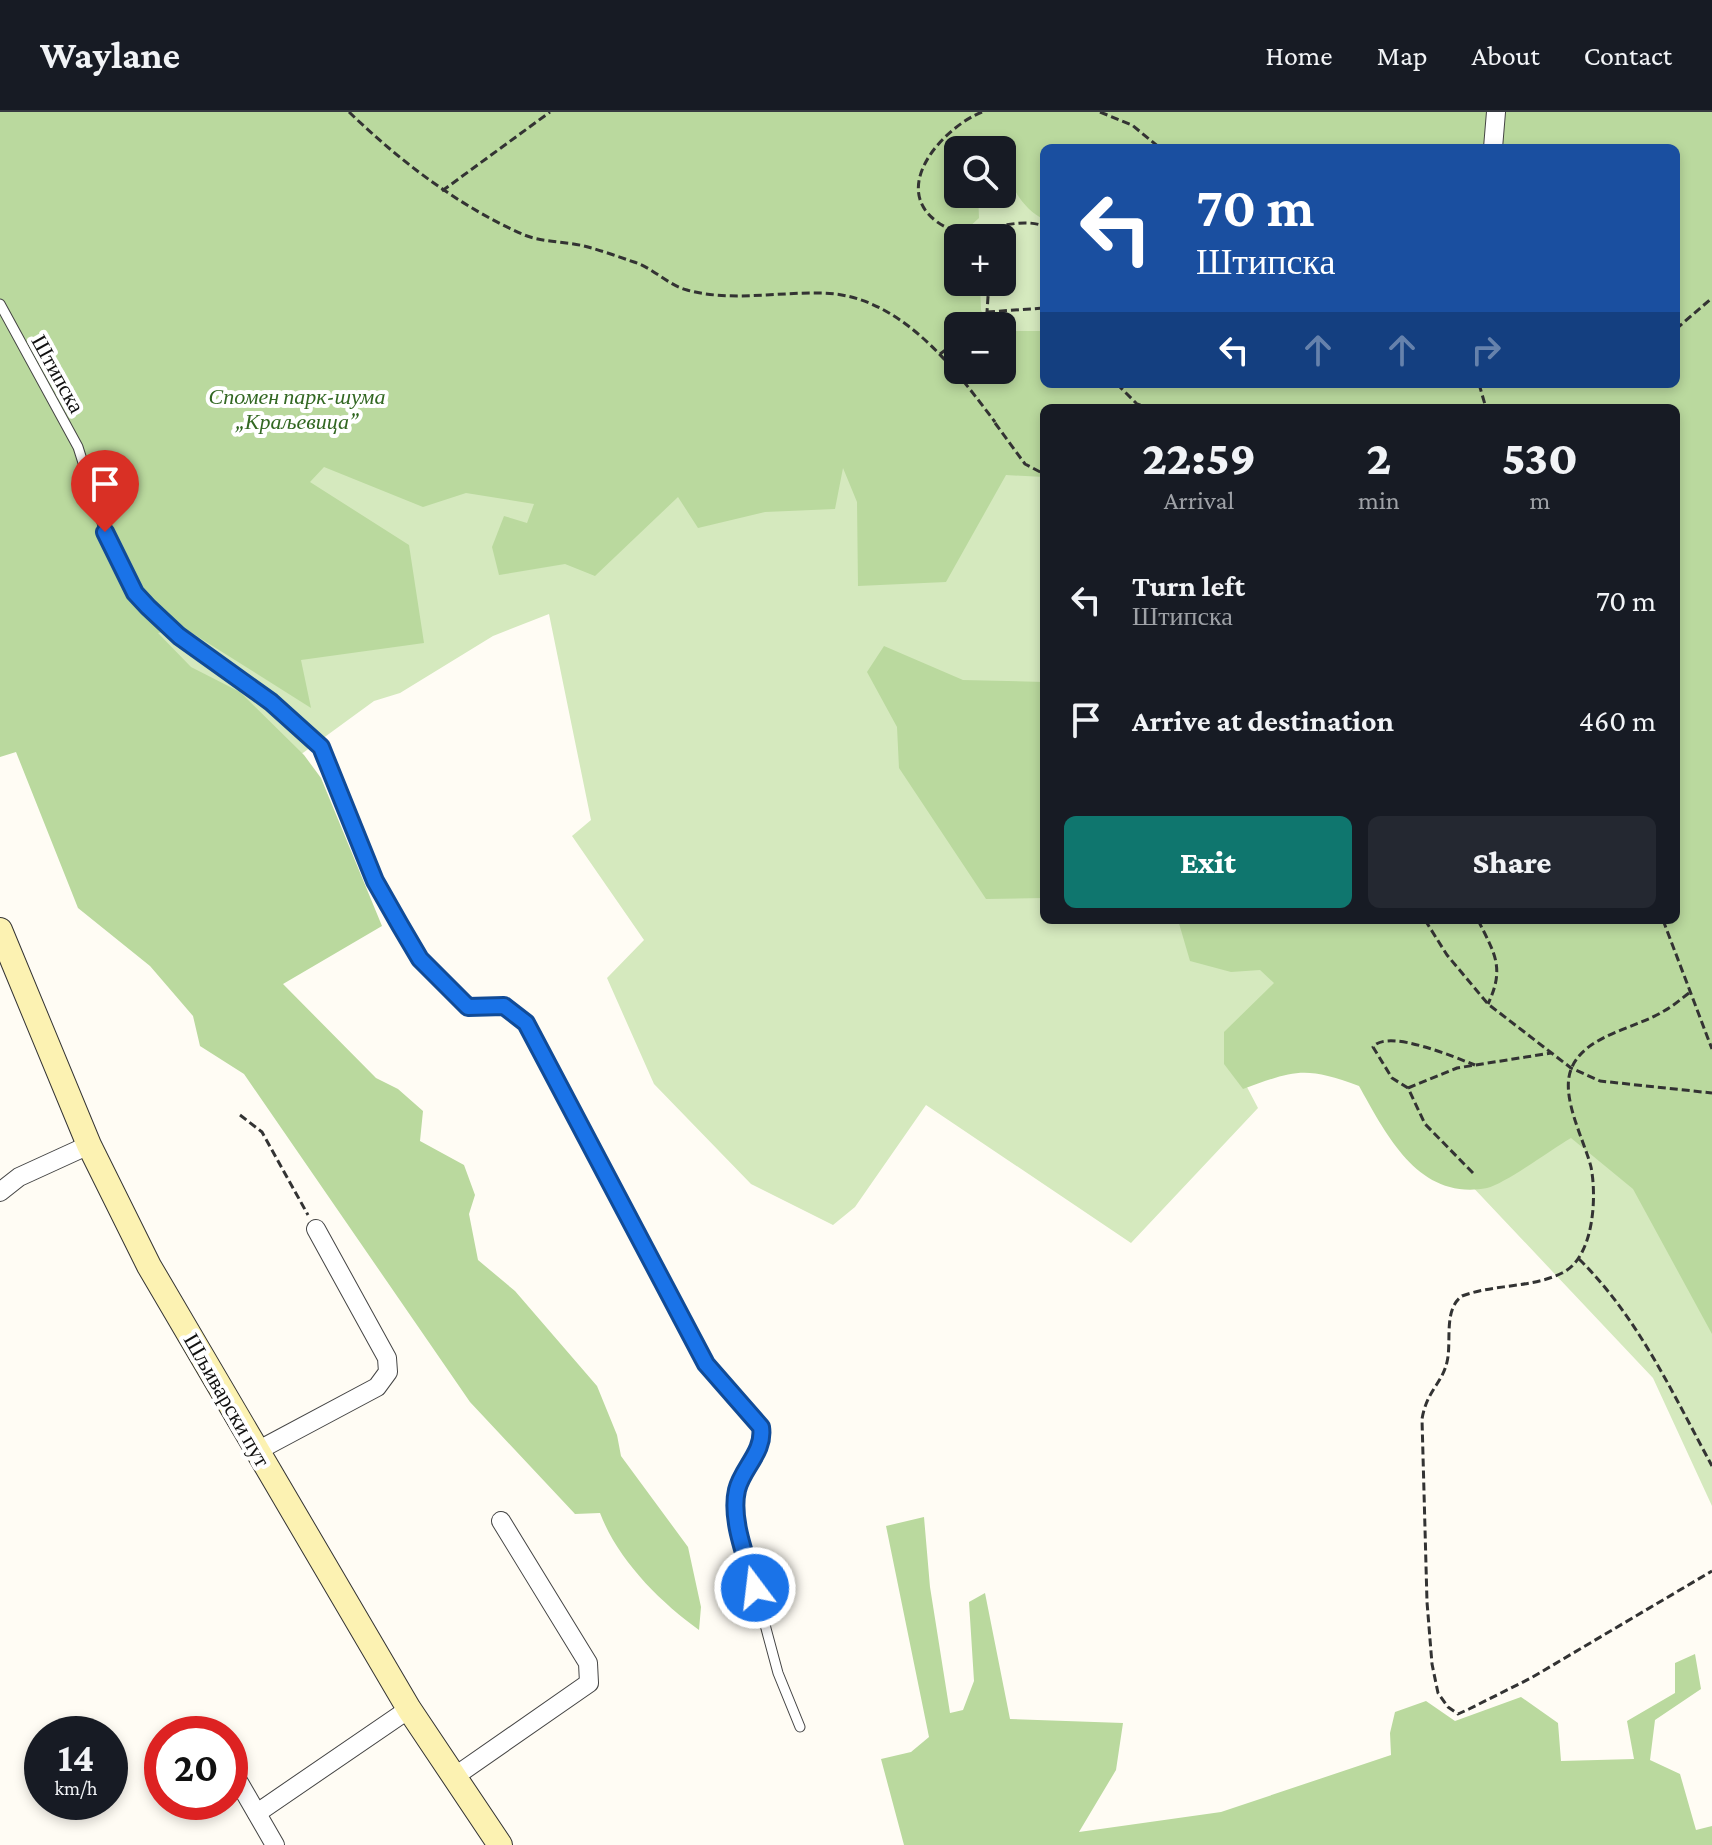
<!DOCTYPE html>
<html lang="en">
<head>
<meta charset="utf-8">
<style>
  :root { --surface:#171b24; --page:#242831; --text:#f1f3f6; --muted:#9ea1a6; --line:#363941; --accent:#0f766e }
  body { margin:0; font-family:"Crimson Pro",serif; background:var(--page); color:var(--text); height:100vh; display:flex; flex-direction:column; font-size:30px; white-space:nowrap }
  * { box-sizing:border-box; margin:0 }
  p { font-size:26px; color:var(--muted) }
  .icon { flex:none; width:44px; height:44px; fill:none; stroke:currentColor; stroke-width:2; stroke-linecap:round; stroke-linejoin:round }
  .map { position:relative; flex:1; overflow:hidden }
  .side { position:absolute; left:1040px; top:292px; width:640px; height:520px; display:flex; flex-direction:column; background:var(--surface); border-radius:12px; box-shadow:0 4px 12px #0003 }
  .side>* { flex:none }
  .hud { position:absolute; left:1040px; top:32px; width:640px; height:244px; border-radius:12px; box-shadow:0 4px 12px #0003; background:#1a4fa0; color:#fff; overflow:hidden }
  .tools { position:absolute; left:944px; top:24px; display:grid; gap:16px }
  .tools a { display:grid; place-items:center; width:72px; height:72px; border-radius:12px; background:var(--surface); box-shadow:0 4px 12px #0003; font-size:40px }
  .speed { position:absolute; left:24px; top:1604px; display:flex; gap:16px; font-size:40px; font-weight:700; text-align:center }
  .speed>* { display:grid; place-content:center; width:104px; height:104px; border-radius:50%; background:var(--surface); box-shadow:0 4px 12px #0003; line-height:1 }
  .speed small { font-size:20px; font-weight:400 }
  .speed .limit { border:12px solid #d22; background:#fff; color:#111 }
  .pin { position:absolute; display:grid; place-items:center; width:68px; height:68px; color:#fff; margin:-82px -34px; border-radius:50% 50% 50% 0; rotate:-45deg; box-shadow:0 0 8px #0007 }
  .pin .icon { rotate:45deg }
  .me { position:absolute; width:88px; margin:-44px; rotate:345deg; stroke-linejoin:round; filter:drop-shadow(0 0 6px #0008) }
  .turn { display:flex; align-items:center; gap:28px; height:168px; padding:0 24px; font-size:36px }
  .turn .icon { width:104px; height:104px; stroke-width:2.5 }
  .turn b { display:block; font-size:56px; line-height:68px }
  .lanes { display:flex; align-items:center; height:76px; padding:0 24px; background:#0003; justify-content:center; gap:40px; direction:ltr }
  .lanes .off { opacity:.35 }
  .eta { display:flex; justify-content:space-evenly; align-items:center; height:136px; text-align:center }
  .eta b { font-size:48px; font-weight:800; line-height:56px }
  .button { display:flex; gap:16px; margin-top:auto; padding:16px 24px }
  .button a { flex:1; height:92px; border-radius:12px; background:var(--accent); color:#fff; font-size:32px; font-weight:800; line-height:92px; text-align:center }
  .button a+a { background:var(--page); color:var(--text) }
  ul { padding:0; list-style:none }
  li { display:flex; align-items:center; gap:24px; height:120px; padding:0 24px }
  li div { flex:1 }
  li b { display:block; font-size:30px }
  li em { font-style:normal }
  header { display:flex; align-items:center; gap:48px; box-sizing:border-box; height:112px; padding:0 40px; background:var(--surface); border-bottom:2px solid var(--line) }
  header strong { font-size:38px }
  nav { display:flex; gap:44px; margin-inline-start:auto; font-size:28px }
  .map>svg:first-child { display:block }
  .green { fill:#d5e9be; fill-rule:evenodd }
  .forest { fill:#bad99e; fill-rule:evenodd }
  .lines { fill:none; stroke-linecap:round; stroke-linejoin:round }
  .service-casing { stroke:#444; stroke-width:11 }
  .minor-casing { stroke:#444; stroke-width:20 }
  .secondary-casing { stroke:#333; stroke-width:26 }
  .path { stroke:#333; stroke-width:3; stroke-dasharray:8 4; stroke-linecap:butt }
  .service { stroke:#fff; stroke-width:9 }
  .minor { stroke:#fff; stroke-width:18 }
  .secondary { stroke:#fcf2b2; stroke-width:24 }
  .route-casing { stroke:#114b97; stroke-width:20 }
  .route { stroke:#1a73e8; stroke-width:14 }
  .labels { text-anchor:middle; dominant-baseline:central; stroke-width:8; stroke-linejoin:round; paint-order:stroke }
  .street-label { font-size:22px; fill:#111; stroke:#fff }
  .park-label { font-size:22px; font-style:italic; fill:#326722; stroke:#fff }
</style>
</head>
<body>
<header>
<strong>Waylane</strong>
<nav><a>Home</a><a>Map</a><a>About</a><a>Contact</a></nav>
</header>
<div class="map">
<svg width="1712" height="1733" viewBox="0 0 1712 1733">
  <rect width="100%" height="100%" fill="#fffcf4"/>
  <path class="green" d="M0 0H1712V1394L1653 1266 1383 980 1306 882 1228 939 1258 996 1131 1131 926 993 855 1095 833 1113 751 1072 654 972 607 866 644 828 572 724 591 708 549 502 493 524 400 581 374 589 122 773ZM1044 36H1676V272H1044ZM958 38H1002V82H958ZM958 126H1002V170H958ZM958 214H1002V258H958ZM1044 296H1676V808H1044Z"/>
  <g class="forest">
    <path d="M0 0H1712V1222L1633 1077 1571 1026C1552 1037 1505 1072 1487 1076 1419 1089 1387 1024 1359 974 1305 954 1295 958 1243 977L1224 952V920L1274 871 1260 858 1231 860 1190 849 1178 808H1676V296H1044V365L1006 363 946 470 858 474 857 390 843 356 835 397 765 400 698 416 678 385 595 464 565 452 499 463 492 435 504 404 527 411 534 392 466 381 423 395 324 355 310 370 409 433 424 531 301 548 311 596 184 516 158 521 191 555 240 580 304 643 321 666 382 814 283 872 376 966 398 977 423 999 420 1029 464 1053 475 1083 469 1102 478 1148 515 1179 597 1274 617 1323 621 1344 688 1435 701 1495 699 1518C659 1489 618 1448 600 1401L575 1402 470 1290 244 962 200 934 193 904 150 854 78 796 16 640 0 645ZM1044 36H1676V272H1044V219H1002V258H958V214H989L981 198 980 170H958V126H968V116L979 106 978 82H958V38H1002C1002 61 1021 98 1044 107Z"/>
    <polygon points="884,534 963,568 1044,570 1044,786 986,787 899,656 897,615 867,560"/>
    <polygon points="924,1405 930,1475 950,1601 963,1598 974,1569 969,1490 985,1481 1010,1607 1123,1611 1116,1658 1079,1720 1221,1700 1391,1643 1390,1621 1395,1600 1426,1589 1455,1609 1521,1585 1558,1611 1561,1649 1634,1647 1627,1609 1675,1581 1675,1551 1695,1542 1701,1577 1655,1608 1650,1648 1680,1662 1696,1718 1712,1714 1712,1733 904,1733 881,1647 911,1640 929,1625 886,1414"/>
  </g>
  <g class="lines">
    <defs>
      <polyline id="service" points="0,192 78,335 105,420 135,481 179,524 271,590 321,635 375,769 400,813 420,847 444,875 468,895 504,894 526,911 668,1175 706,1252 761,1315 759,1336 737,1378 740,1420 778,1561 800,1615"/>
      <g id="minor">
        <polyline points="1493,36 1496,0"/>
        <polyline points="0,1080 19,1065 89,1033"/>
        <polyline points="257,1339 377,1275 388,1260 387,1246 316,1117"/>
        <polyline points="230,1655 275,1733"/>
        <polyline points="454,1665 589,1571 588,1551 501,1409"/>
        <polyline points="257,1701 409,1597"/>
      </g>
      <polyline id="secondary" points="0,818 89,1033 149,1154 409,1597 500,1733"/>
    </defs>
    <use href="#service" class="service-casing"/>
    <use href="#minor" class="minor-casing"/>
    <use href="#secondary" class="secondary-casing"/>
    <g class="path">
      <path d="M349 0C400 49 457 93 522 122 542 131 567 129 588 135 603 139 619 145 634 150 653 156 668 173 687 178 730 190 777 180 821 181 899 182 952 253 995 310"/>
      <path d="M982 0C944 15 890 74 936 109 969 135 1008 101 1044 114"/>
      <polyline points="1100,0 1132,13 1160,36"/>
      <polyline points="442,79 550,0"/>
      <polyline points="982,117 983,126"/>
      <polyline points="987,200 1044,196"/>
      <polyline points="979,214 987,200 989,170"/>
      <polyline points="1676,217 1712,186"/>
      <polyline points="940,242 958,229"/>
      <polyline points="1117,272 1137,292 1148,296"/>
      <polyline points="1479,272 1486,296"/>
      <polyline points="995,311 1025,352 1044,362"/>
      <polyline points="1425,808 1447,843 1488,892 1571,956 1600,969 1712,981"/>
      <path d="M1478 808C1495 842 1505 856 1488 892"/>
      <polyline points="1663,808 1712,937"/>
      <path d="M1689 881C1681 887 1673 894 1664 899 1637 916 1586 923 1572 955 1559 983 1584 1027 1591 1055 1597 1085 1594 1146 1562 1161 1532 1176 1494 1172 1462 1184 1443 1198 1452 1229 1447 1250 1442 1272 1427 1278 1422 1307L1427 1490 1432 1552 1438 1581 1448 1595 1458 1602 1469 1597 1531 1566 1712 1459"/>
      <polyline points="1408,976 1457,956 1551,941"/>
      <polyline points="240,1003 262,1020 308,1103"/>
      <path d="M1473 1061 1425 1012 1408 976 1392 966 1373 935C1388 916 1456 946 1475 953"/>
      <path d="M1579 1147C1638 1205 1673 1282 1712 1354"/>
    </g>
    <use href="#service" class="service"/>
    <use href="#minor" class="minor"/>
    <use href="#secondary" class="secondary"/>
  </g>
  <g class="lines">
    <defs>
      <path id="route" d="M105 420 135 481 148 495 179 524 271 590 321 635 375 769 400 813 420 847 468 895 504 894 526 911 706 1252 761 1315C765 1340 742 1356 737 1378 730 1408 747 1448 755 1476"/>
    </defs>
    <use href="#route" class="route-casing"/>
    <use href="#route" class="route"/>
  </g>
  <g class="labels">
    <g class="street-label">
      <text transform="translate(58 262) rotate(61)">Штипска</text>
      <text transform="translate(227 1288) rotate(60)">Шљиварски пут</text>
    </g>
    <g class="park-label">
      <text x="297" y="284">Спомен парк-шума<tspan x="297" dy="25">„Краљевица”</tspan></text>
    </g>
  </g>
</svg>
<div class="tools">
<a><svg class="icon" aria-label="search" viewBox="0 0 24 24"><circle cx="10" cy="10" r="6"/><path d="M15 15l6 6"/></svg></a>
<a>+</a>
<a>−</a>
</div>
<div class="speed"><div>14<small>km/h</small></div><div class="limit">20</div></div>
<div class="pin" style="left:105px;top:420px;background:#d93025"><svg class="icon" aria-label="arrive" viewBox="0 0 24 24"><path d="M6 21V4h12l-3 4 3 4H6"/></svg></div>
<svg class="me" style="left:755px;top:1476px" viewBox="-20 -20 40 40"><circle r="17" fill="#1a73e8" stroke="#fff" stroke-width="3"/><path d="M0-11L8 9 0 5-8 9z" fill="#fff"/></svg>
<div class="hud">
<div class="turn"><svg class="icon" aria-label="left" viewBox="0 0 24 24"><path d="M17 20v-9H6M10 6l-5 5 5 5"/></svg><div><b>70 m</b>Штипска</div></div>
<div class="lanes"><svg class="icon" aria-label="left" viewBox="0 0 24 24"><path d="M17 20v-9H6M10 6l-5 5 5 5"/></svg><svg class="icon off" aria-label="ahead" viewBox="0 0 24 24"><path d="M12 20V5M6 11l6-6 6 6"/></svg><svg class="icon off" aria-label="ahead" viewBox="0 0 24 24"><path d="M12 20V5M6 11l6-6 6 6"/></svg><svg class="icon off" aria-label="right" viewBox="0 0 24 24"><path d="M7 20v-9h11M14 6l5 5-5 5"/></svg></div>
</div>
<section class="side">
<div class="eta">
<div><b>22:59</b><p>Arrival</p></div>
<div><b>2</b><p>min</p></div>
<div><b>530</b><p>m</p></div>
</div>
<ul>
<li><svg class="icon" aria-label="left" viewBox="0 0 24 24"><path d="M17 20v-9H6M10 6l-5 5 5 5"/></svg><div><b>Turn left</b><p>Штипска</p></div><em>70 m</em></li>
<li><svg class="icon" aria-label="arrive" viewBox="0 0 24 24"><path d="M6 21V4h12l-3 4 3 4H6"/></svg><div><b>Arrive at destination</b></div><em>460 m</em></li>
</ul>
<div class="button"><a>Exit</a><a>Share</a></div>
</section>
</div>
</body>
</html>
